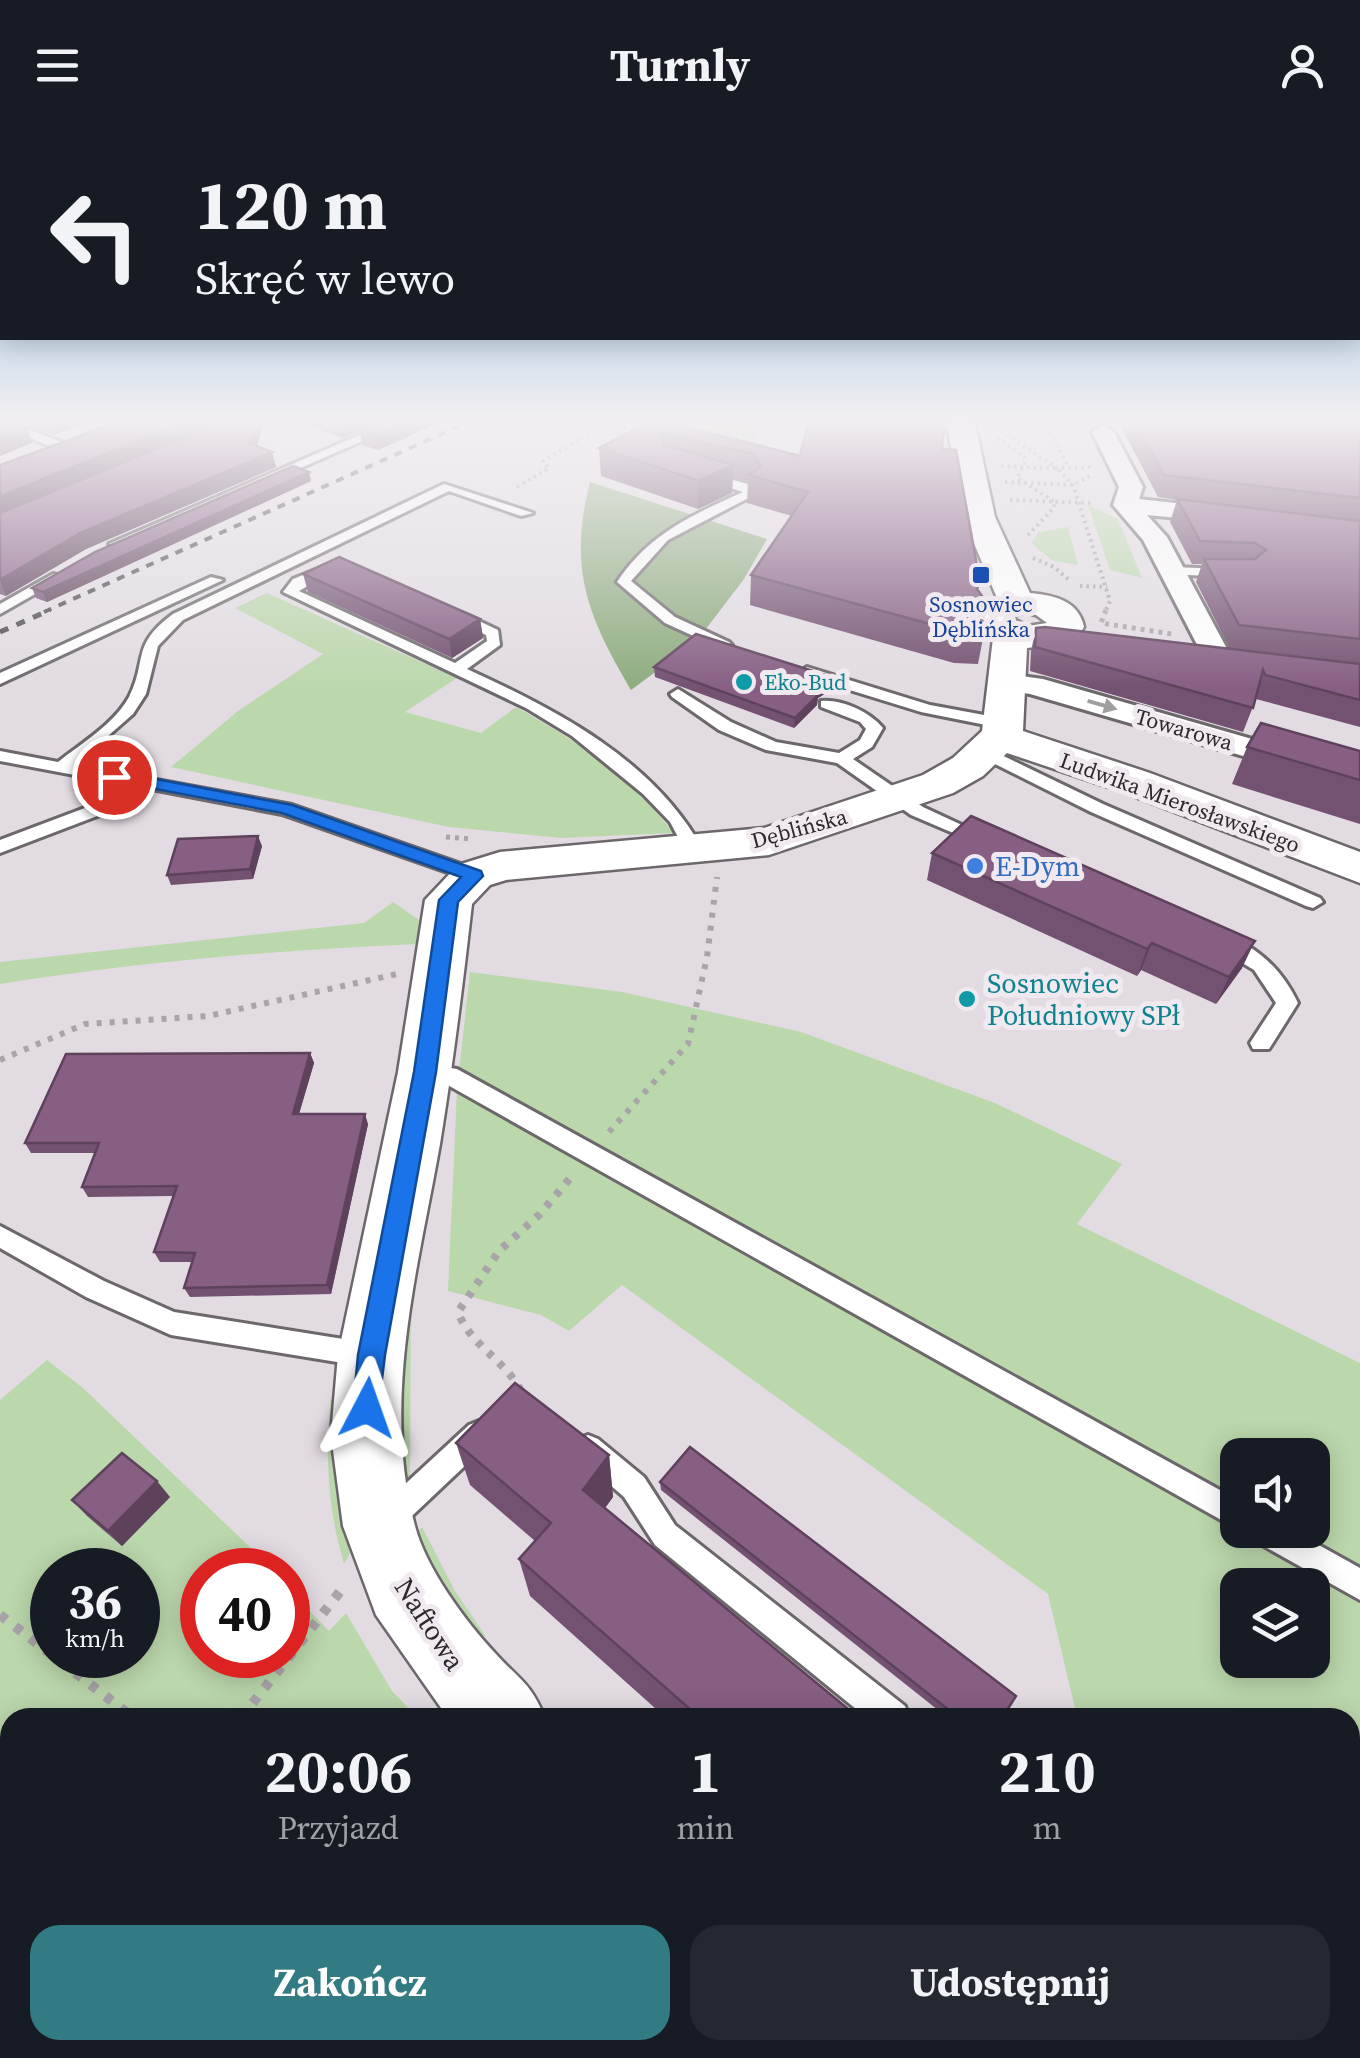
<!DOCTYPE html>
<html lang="pl">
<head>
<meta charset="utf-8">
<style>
  :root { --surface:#171b24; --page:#242831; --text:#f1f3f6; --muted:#9ea1a6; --accent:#337b83 }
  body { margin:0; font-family:"Source Serif 4",serif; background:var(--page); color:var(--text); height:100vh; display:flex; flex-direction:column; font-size:38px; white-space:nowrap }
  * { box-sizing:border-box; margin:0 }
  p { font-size:32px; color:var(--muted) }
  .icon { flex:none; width:55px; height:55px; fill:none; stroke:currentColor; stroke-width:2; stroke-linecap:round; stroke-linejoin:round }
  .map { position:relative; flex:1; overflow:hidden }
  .side { position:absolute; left:0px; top:1578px; width:1360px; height:352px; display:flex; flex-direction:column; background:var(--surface); border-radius:30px 30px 0 0; box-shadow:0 5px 25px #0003 }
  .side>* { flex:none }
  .guide { position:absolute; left:0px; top:0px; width:1360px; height:210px; box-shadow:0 5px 25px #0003; background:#171b24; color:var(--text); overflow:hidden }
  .controls { position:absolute; left:1220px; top:1308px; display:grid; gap:20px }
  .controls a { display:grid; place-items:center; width:110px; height:110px; border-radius:20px; background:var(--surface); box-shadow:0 5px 25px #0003; font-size:50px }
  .speed { position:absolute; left:30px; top:1418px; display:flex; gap:20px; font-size:50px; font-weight:700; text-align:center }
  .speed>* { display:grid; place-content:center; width:130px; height:130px; border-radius:50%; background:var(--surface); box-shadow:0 5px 25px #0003; line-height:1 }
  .speed small { font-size:25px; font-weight:400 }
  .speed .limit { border:15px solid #d22; background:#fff; color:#111 }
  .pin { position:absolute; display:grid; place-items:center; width:85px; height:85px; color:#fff; margin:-42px; border:5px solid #fff; border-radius:50%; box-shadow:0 2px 10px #0007 }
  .me { position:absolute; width:110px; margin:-55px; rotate:4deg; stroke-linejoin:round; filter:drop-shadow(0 0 8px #0008) }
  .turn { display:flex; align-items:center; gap:35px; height:210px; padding:0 30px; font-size:45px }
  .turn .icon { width:130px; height:130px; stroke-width:2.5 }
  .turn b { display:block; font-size:70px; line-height:85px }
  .eta { display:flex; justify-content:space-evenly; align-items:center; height:170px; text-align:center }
  .eta b { font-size:60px; font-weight:700; line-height:70px }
  .action { display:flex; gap:20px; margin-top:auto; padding:20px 30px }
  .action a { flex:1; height:115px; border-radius:30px; background:var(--accent); color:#fff; font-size:40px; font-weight:700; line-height:115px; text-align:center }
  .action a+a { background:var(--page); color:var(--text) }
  header { display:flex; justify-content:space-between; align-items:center; height:130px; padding:0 30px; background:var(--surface); font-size:45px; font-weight:700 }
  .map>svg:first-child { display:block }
  .green { fill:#bbd7ac; fill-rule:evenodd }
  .forest { fill:#8eac7f }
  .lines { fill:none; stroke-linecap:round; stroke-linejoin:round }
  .lane-casing { stroke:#6c676b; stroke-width:6 }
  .street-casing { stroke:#6c676b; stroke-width:6 }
  .secondary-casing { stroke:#6c676b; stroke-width:5 }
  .path-far4 { stroke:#a9a4a9; stroke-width:4; stroke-dasharray:2.5 4; stroke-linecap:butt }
  .path-far3 { stroke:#a9a4a9; stroke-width:5; stroke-dasharray:4 5; stroke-linecap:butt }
  .path-far2 { stroke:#a9a4a9; stroke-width:6; stroke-dasharray:5 8; stroke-linecap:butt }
  .path-far1 { stroke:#a9a4a9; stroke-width:8; stroke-dasharray:6 9; stroke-linecap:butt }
  .path { stroke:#a9a4a9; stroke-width:10; stroke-dasharray:8 11; stroke-linecap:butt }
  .lane { fill:#fff; fill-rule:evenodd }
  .street { fill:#fff; fill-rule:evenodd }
  .secondary { fill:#fff; fill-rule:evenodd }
  .tram { stroke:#4d494d; stroke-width:2.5 }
  .rail-far1 { stroke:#4d494d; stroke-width:4; stroke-dasharray:8 8; stroke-linecap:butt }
  .rail { stroke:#4d494d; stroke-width:5; stroke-dasharray:9 9; stroke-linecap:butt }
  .wall { fill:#735271 }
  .shaded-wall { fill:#5e425c }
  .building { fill:#865f83; stroke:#5e425c; stroke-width:2.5 }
  .oneway { fill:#a09fa0 }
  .route { fill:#1a73e8; stroke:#114b97; stroke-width:2.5 }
  .transit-dot { fill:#1a4fb4; stroke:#f0e9ef; stroke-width:4 }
  .culture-dot { fill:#0f9aa8; stroke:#f0e9ef; stroke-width:4 }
  .shop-dot { fill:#3f7fe0; stroke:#f0e9ef; stroke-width:4 }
  .labels { text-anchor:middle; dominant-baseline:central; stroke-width:10; stroke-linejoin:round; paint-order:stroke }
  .far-transit-label { font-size:22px; fill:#164399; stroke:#f0e9ef }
  .far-culture-label { font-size:22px; fill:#0d838f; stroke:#f0e9ef; text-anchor:start }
  .far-street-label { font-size:22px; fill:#2d2a2d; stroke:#f0e9ef }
  .shop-label { font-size:28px; fill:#366cbe; stroke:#f0e9ef; text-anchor:start }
  .culture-label { font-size:28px; fill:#0d838f; stroke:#f0e9ef; text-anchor:start }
  .street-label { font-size:28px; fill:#2d2a2d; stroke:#f0e9ef }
</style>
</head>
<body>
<header><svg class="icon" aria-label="menu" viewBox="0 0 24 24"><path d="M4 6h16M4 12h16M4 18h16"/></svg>Turnly<svg class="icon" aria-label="person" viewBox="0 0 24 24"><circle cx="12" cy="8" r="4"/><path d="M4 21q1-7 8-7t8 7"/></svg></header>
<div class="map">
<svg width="1360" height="1928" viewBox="0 0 1360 1928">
  <rect width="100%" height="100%" fill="#e2dce2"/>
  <g class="green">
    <polygon points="654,289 762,289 747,326 638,304"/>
    <polygon points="1088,375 1118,389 1142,448 1110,440"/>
    <polygon points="1068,397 1078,435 1053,431 1031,413 1039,402"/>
    <path d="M267 463 457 548 405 582 481 603 516 577C575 610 632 646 673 703L561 708 449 697 171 637 238 581 323 524 235 478Z"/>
    <path d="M393 772 419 790 418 814C277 820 139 832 0 854V832L364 793Z"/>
    <path d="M470 842 622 862 801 902 995 973 1122 1034 1077 1094 1360 1233V1882L1350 1875V1588L1077 1587 1048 1464 622 1155 569 1201 541 1185 448 1161 457 960ZM1238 1325H1312V1400H1238ZM1238 1455H1312V1530H1238Z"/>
    <polygon points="411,1132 410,1351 396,1351 389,1318"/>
    <path d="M47 1230 83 1258 274 1440H202V1525H288V1458L329 1501 346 1483 392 1561 417 1587 10 1588V1920H78L71 1928H0V1270ZM52 1440H138V1525H52Z"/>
    <path d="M331 1266 356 1413 344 1434C327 1376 325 1326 331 1266Z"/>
    <polygon points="422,1397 455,1461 485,1505 473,1516 414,1408"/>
    <polygon points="363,1920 501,1920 495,1928 358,1928"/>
  </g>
  <path class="forest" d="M590 352 767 409 744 449 696 512 631 560C587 486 568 438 590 352Z"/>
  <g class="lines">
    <defs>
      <g id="lane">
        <polygon points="0,289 65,313 67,316 57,319 0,296"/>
        <polygon points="396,289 412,289 121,417 109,414"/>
        <path d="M705 342 751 355 756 364 668 410 631 451 675 487 729 512 732 515 724 520 665 493 617 452C649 404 692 385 743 362L701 349 699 346Z"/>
        <path d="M444 354 533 383 521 386 449 361 183 490 158 516 146 564 133 584 75 635 292 675 481 741V749H467L282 684 152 659 134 672 0 723V710L122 664 133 656 0 631V621L58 632C82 613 114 594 129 567 148 530 130 516 173 484Z"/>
        <path d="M325 436 337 439 299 461 455 533 487 511 486 505 452 489V483H462L498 500 500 515 467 539C557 580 654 630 703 720L701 724H687L670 692 643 664 572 606 526 578 283 462 293 449Z"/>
        <polygon points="1172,437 1228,439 1235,443 1228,447 1167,444 1165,441"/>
        <polygon points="53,444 65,447 0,484 0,474"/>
        <polygon points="211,447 223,450 0,554 0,543"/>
        <polygon points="807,537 930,575 1006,589 1014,594 1006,599 921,582 801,545 799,542"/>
        <path d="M678 559 731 592 776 612 839 623 860 610 866 599 860 592 821 577V571C842 569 870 582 883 598L872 617 853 629 923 677 994 710 985 716 979 714 911 685 837 633 766 620 719 600 672 567 670 564Z"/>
        <polygon points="987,618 1103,674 1320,768 1323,772 1313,778 1306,776 1091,682 981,627 979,623"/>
        <path d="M1221 804C1257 815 1282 840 1298 873L1269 919H1253L1250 913 1276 873 1254 840 1214 816 1211 811 1214 806Z"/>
        <polygon points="425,934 457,939 1238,1370 1239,1400 444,953 417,948 414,942 417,936"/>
        <polygon points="0,1096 104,1151 174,1182 368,1213 377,1217 381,1225 377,1233 368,1237 171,1205 86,1167 0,1118"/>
        <polygon points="479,1291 489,1295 493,1304 489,1313 396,1401 386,1406 376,1401 371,1391 376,1381 469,1295"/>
        <polygon points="588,1305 598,1309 644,1347 675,1395 905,1576 909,1588 867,1588 655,1415 624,1367 578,1327 574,1318 578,1309"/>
        <polygon points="1248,1400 1292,1400 1360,1438 1360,1470 1253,1410"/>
      </g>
      <g id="street">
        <polygon points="1103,295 1114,302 1143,357 1139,369 1229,379 1241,386 1229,393 1147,385 1167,407 1233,530 1228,536 1208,536 1143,410 1113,375 1119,357 1092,302"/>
        <polygon points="1007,544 1043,549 1360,640 1360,660 1030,564 996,559 992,553 996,547"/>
        <polygon points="554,1920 629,1920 626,1928 551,1928"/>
      </g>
      <g id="secondary">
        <path d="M101 289H134C125 303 111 309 95 305L91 299Z"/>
        <path d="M946 289H974L995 387 1030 463C1054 465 1079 471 1084 497L1079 505 1061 514 1027 518 1023 601 1150 643 1360 722V753L1120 661 1007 623 983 646 953 663 769 725 506 750 490 755 472 774C463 854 453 934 440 1014 418 1139 381 1270 415 1396 426 1438 465 1491 495 1523 519 1550 530 1551 545 1588H448L376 1485 343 1396 331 1305 338 1225 398 942 425 770 458 735 500 722 764 698 923 645 953 628 982 601 993 508 975 490 981 474 997 468 963 387ZM1021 483 1036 485 1047 493 1028 496 1011 488Z"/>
        <polygon points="814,1920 912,1920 916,1928 818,1928"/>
      </g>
    </defs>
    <use href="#lane" class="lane-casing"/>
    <use href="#street" class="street-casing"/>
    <use href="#secondary" class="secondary-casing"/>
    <g class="path-far4">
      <polyline points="1002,289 1000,300 1057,338 1091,337"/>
      <path d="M1015 289C1030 305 1049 305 1069 298L1068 289"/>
      <polyline points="703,302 748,305 791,299"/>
      <polyline points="1050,303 1069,337"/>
      <polyline points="997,308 1024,327 1026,331 1017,348 1055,372 1054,378 1025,408"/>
      <polyline points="1001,336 1057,338 1073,355 1110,471 1105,482"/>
      <polyline points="1005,352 1073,355 1093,344"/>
      <polyline points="517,357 549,338 543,331 597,299 646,298"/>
      <polyline points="1010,370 1093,373"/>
      <polyline points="1033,428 1054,437 1069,450"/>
      <polyline points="1080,456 1107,457"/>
    </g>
    <g class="path-far3">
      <polyline points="1106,480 1101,493 1172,504"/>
      <polyline points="446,707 472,709"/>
    </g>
    <g class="path-far2">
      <polyline points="0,930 85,894 208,886 397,844"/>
      <polyline points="609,1002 688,914 707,827 717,747"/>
    </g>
    <path class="path-far1" d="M521 1261C505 1230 470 1215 458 1182L499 1121 540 1084 572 1046"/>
    <g class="path">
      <polyline points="0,1485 134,1588"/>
      <polyline points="241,1588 342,1459"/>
      <polyline points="0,1901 10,1888"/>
      <polyline points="339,1928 344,1920"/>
      <polyline points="718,1928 722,1920"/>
    </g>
    <use href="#lane" class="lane"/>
    <use href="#street" class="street"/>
    <use href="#secondary" class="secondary"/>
    <polyline class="tram" points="0,337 123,289"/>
    <g class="rail-far1">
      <polyline points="481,295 496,289"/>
      <polyline points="44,482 475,289"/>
    </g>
    <polyline class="rail" points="0,502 50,480"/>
  </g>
  <g class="wall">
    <polygon points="8,289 95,289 54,305"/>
    <polygon points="258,289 267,289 256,316 272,322 276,337 86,419 6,466 0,464 0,335"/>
    <polygon points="290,289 386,289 343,308"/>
    <polygon points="413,289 439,289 440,292 378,320 362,315 360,301"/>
    <polygon points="654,289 800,326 942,319 978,460 984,503 978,534 954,533 750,475 751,445 792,386 747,373 748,351 733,347 732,363 698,379 601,346 599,318"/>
    <polygon points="1117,289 1360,289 1360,534 1230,519 1196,452 1202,434 1192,434 1170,392 1177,370 1158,367"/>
    <polygon points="309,342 311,351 47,472 36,468 32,458"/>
    <polygon points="303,444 480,489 483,508 452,528 308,462"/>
    <polygon points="1036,498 1360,534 1360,597 1256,569 1243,602 1030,541 1031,521"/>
    <polygon points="654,537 835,548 834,558 818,568 817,575 794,598 655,547"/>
    <polygon points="1247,617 1360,621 1360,694 1232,654"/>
    <polygon points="262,716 253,749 171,755 167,745"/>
    <polygon points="932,723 1242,838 1216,874 1141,840 1137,846 927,750"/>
    <polygon points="310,923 314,933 299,984 368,994 331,1164 190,1167 184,1158 192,1132 160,1132 154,1122 174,1066 88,1067 82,1057 95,1023 31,1023 25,1013"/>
    <polygon points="456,1313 609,1325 613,1367 605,1378 859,1588 666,1588 530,1466 519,1429 535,1411 470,1355"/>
    <polygon points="660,1352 1002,1588 948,1588 661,1360"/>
    <polygon points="170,1367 122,1416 87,1386 72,1370"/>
    <polygon points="1013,1920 1078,1920 1075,1928 1022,1928"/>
    <polygon points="1184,1920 1346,1920 1343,1928 1181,1928"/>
  </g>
  <g class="shaded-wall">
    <polygon points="52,289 95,289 54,305 48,291"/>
    <polygon points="193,289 232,289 0,384 0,366"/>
    <polygon points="258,289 267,289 252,327 249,313"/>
    <polygon points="351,289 386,289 343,308 340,294"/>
    <polygon points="413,289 439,289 440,292 378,320 375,306"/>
    <polygon points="27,299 32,313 0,326 0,309"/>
    <polygon points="272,322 276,337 86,419 6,466 0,450 80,403"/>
    <polygon points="733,335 732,363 698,379 699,351"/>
    <polygon points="309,342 311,351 47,472 43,462"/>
    <polygon points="480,489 483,508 452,528 449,509"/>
    <polygon points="835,548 834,558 818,568 819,559"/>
    <polygon points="818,565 817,575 794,598 795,588"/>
    <polygon points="258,706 262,716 253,749 250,739"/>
    <polygon points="1255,811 1242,838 1216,874 1229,847"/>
    <polygon points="1152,813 1141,840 1137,846 1147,819"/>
    <polygon points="310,923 314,933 296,994 293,984"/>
    <polygon points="365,984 368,994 331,1164 327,1155"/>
    <polygon points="609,1325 613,1367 589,1400 583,1360"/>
    <polygon points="157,1351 170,1367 122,1416 108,1401"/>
    <polygon points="0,1677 10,1686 10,1691 0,1682"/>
    <polygon points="10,1700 10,1716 0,1728 0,1712"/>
    <polygon points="251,1920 291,1920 285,1928 244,1928"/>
  </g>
  <g class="building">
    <polygon points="0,289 3,289 27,299 0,309"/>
    <polygon points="126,289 193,289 0,366 0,335"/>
    <polygon points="230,289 258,289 249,313 272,322 80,403 0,450 0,383"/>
    <polygon points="327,289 351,289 340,294"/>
    <polygon points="386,289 413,289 375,306 360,301"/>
    <polygon points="654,289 800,326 809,289 945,289 942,319 956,320 980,452 977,459 982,466 984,503 959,502 751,445 808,362 749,345 761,337 753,324 662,303 664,315 733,335 699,351 599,318"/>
    <polygon points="1133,289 1360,289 1360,368 1164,345"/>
    <polygon points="293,336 309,342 43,462 32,458 95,422"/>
    <polygon points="1177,369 1360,391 1360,509 1239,495 1204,429 1255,429 1266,420 1255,413 1200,411"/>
    <polygon points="339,427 480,489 449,509 303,444"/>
    <polygon points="1045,497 1360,534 1360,570 1265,545 1263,540 1253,578 1035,517 1036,498"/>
    <polygon points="696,504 835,548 819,559 818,565 795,588 654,537"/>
    <polygon points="1261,593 1360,621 1360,650 1247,617"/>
    <polygon points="971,686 1255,811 1229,847 1152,813 1147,819 932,723"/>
    <polygon points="258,706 250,739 167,745 178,709"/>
    <polygon points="310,923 293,984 365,984 327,1155 184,1158 195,1123 154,1122 177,1056 82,1057 99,1013 25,1013 66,924"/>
    <polygon points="515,1253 609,1325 583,1360 859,1588 700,1588 519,1429 551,1393 456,1313"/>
    <polygon points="690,1317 1016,1566 1002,1588 959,1588 660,1352"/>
    <polygon points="122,1323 157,1351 108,1401 72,1370"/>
    <polygon points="0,1682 10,1691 10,1700 0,1712"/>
    <polygon points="1350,1876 1358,1883 1350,1908"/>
    <polygon points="19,1920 251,1920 244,1928 11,1928"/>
    <polygon points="1020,1920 1078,1920 1075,1928 1029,1928"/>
    <polygon points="1191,1920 1346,1920 1343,1928 1188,1928"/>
  </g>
  <defs><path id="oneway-solid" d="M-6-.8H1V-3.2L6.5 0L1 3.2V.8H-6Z" transform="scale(2.5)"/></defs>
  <use class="oneway" href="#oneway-solid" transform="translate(1102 575) rotate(16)"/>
  <linearGradient id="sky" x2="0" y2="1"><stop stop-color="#79b3da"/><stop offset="0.52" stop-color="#f2eff2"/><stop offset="1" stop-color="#f2eff2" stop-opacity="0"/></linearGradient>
  <rect width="1360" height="559" fill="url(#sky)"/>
  <polygon class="route" points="114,641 292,675 481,741 483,746 458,772 436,942 385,1225 377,1288 367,1291 357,1288 353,1278 358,1225 414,942 439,770 461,747 282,683 108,650 108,643"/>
  <rect class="transit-dot" x="971" y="435" width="20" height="20" rx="5"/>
  <g class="culture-dot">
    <circle cx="744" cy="552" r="10"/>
    <circle cx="967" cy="869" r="10"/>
  </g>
  <circle class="shop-dot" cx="975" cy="736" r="10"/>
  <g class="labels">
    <g class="far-transit-label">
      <text x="981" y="474">Sosnowiec<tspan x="981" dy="25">Dęblińska</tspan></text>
    </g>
    <g class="far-culture-label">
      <text x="764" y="552">Eko-Bud</text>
    </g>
    <g class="far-street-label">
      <text transform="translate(1184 599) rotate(16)">Towarowa</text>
      <text transform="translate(1180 672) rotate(20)">Ludwika Mierosławskiego</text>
      <text transform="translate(799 698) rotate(-15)">Dęblińska</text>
    </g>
    <g class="shop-label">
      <text x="995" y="736">E-Dym</text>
    </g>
    <g class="culture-label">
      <text x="987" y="853">Sosnowiec<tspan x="987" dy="32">Południowy SPł</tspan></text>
    </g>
    <g class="street-label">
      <text transform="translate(430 1494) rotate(57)">Naftowa</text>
    </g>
  </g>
</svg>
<div class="controls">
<a><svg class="icon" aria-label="sound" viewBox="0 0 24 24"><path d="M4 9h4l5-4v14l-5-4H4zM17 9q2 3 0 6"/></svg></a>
<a><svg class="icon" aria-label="layers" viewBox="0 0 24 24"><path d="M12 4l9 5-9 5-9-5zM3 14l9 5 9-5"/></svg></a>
</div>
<div class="speed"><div>36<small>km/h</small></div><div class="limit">40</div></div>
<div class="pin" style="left:114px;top:647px;background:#d93025"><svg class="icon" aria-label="arrive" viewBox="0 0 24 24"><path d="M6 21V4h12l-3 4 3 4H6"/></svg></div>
<svg class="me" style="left:367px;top:1278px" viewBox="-20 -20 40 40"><path d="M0-17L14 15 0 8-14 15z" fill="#1a73e8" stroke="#fff" stroke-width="4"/></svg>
<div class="guide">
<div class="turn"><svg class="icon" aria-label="left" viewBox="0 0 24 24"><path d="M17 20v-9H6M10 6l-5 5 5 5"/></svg><div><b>120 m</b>Skręć w lewo</div></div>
</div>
<section class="side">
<div class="eta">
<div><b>20:06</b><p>Przyjazd</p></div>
<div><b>1</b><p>min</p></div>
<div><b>210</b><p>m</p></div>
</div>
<div class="action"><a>Zakończ</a><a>Udostępnij</a></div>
</section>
</div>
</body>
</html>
